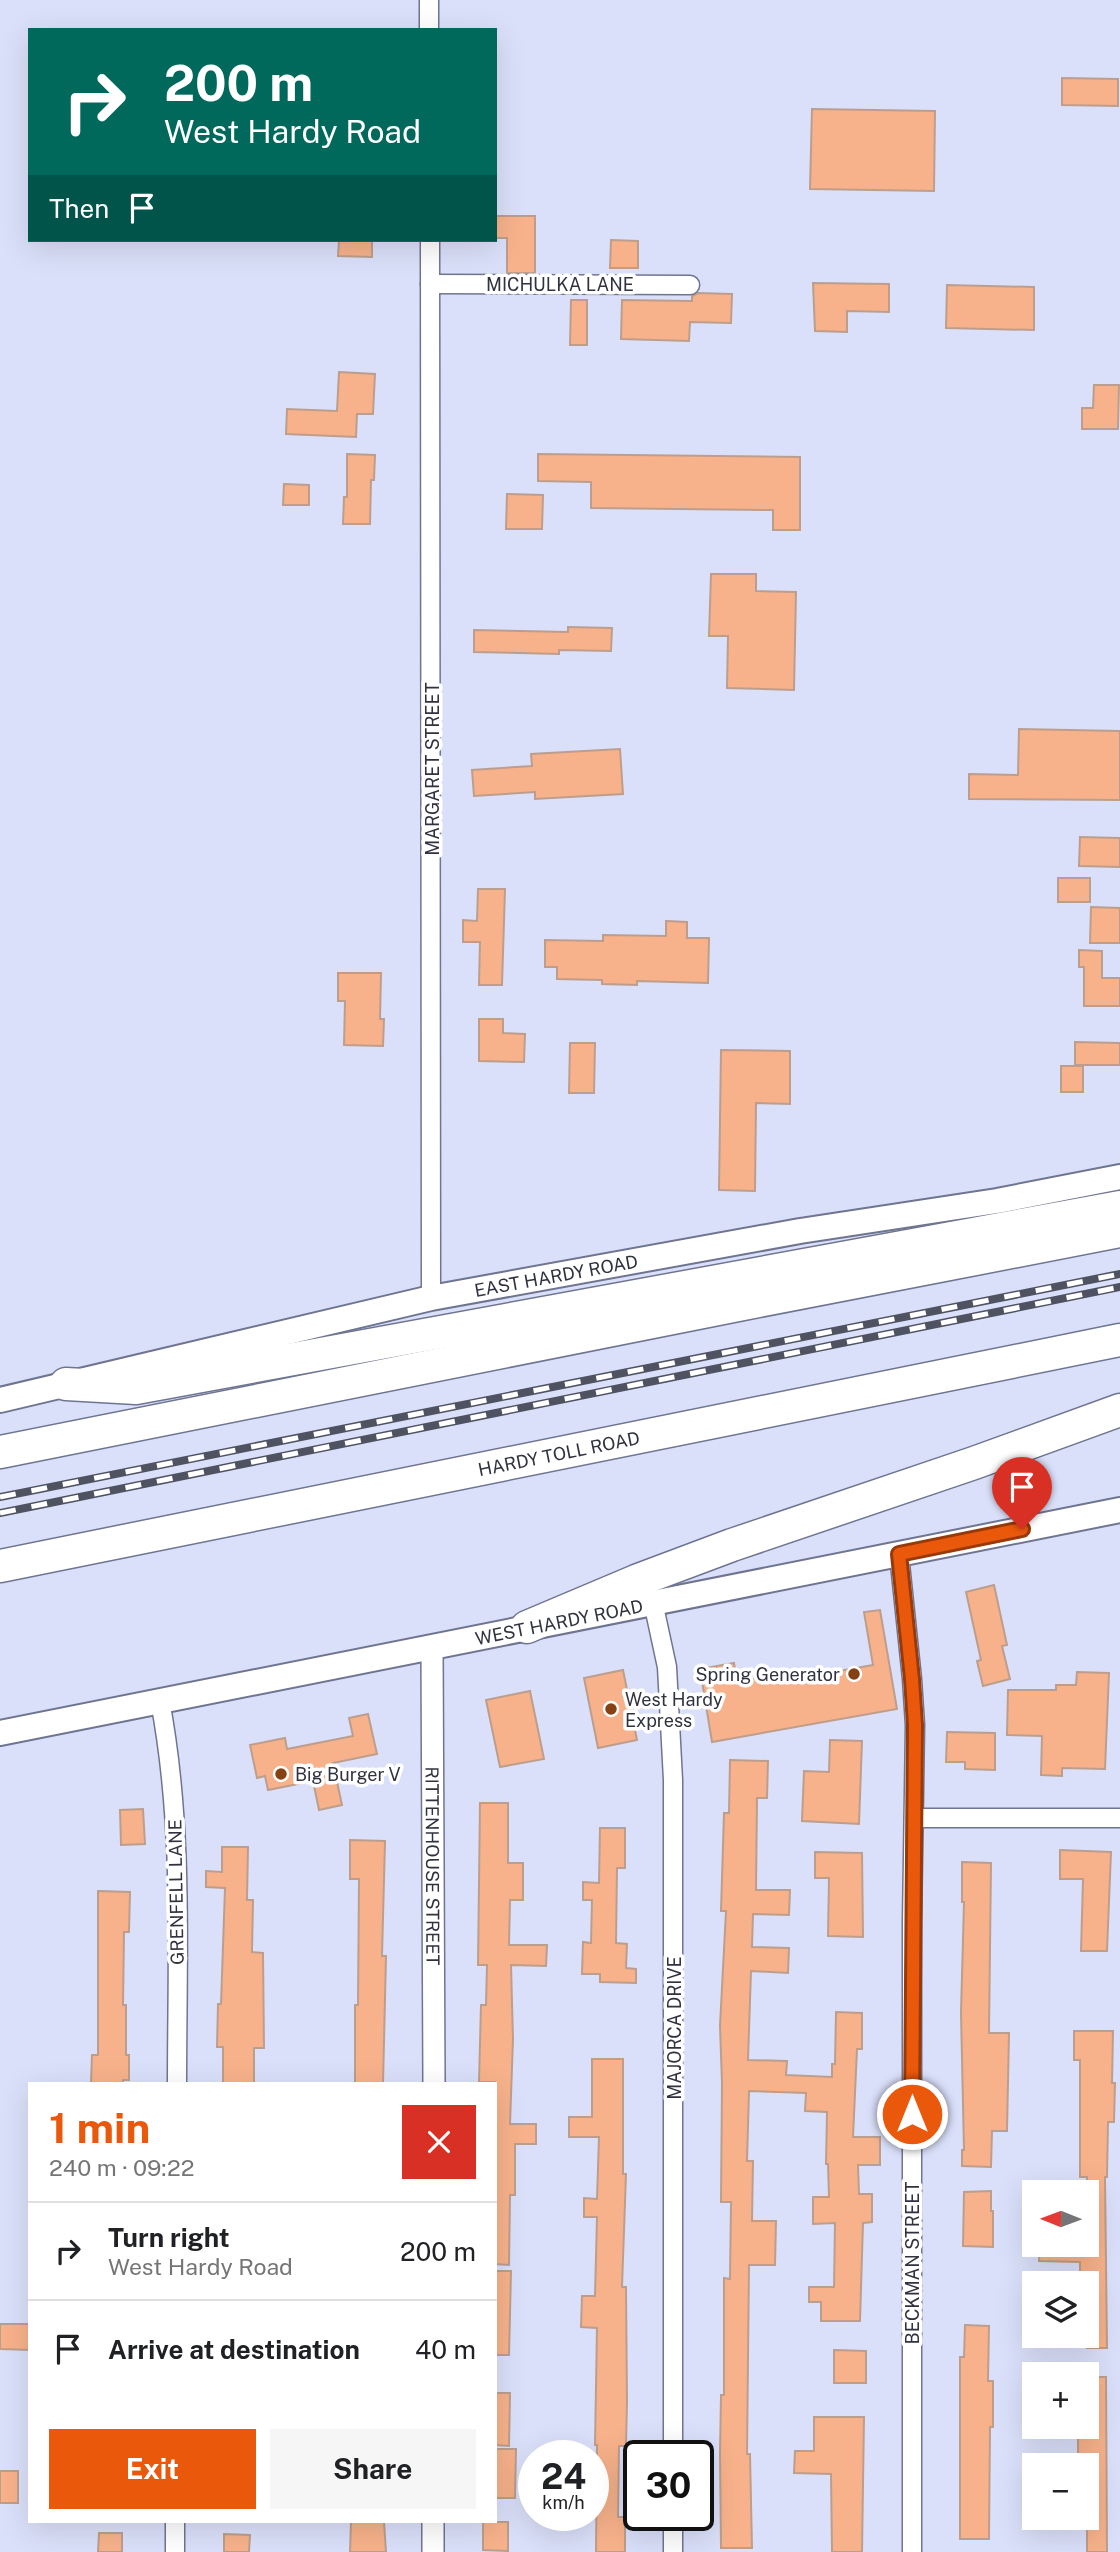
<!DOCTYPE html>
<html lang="en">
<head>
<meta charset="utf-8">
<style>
  :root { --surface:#fff; --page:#f6f6f6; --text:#202124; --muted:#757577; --line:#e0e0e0; --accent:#ea580c }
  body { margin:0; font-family:"Public Sans",sans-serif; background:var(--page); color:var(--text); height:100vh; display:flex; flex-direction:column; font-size:26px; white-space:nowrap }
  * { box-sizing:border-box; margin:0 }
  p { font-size:23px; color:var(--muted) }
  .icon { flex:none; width:38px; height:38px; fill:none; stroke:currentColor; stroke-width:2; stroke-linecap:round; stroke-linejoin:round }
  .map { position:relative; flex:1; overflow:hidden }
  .drawer { position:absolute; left:28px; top:2082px; width:469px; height:441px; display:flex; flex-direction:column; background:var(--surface); border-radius:0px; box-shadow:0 7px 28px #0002 }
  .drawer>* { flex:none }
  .hud { position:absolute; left:28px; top:28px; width:469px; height:214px; border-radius:0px; box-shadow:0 7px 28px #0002; background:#00695c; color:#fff; overflow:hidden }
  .needle { width:46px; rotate:271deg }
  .fabs { position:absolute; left:1022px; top:2180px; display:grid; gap:14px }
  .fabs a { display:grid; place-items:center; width:77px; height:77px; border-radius:0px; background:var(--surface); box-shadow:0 7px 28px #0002; font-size:35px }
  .speed { position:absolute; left:518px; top:2440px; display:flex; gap:14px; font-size:35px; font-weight:700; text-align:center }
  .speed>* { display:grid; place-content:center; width:91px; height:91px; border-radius:50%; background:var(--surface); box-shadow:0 7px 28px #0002; line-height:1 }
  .speed small { font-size:18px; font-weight:400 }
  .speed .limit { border:4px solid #111; border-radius:10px; background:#fff; color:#111 }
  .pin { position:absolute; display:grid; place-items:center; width:60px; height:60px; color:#fff; margin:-72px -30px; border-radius:50% 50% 50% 0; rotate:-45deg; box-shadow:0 0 7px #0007 }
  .pin .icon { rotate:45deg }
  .me { position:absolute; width:77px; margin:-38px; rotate:0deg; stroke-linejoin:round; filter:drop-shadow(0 0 5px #0008) }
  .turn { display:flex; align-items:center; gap:24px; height:147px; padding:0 21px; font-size:32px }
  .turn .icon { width:91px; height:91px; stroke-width:2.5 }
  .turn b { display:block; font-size:49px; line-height:60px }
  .then { display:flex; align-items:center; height:66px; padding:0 21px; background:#0003; gap:14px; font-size:26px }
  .round { display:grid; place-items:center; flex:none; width:74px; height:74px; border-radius:0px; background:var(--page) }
  .overview { display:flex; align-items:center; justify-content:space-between; height:119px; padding:0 21px }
  h1 { font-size:42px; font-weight:700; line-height:52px; color:var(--accent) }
  .primary-button { display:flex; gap:14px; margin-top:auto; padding:14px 21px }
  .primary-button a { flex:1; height:80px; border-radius:0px; background:var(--accent); color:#fff; font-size:28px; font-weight:700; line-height:80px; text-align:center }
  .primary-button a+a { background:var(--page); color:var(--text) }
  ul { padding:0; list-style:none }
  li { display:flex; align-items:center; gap:21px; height:98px; padding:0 21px; border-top:2px solid var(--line) }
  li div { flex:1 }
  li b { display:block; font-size:26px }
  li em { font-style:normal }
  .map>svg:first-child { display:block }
  .building { fill:#f7b28b; stroke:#bd9e8c; stroke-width:2 }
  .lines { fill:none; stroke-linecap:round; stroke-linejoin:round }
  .minor-casing { stroke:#6f7591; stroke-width:21 }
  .tertiary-casing { stroke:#6f7591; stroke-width:24 }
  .secondary-casing { stroke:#6f7591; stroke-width:28 }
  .motorway-casing { stroke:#6f7591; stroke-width:35 }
  .minor { stroke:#fff; stroke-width:18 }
  .tertiary { stroke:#fff; stroke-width:21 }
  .secondary { stroke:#fff; stroke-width:24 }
  .motorway { stroke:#fff; stroke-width:32 }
  .rail-casing { stroke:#4f5261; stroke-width:8 }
  .rail { stroke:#fff; stroke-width:5; stroke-dasharray:16; stroke-linecap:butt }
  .route-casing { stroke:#983908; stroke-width:18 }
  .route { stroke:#ea580c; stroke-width:12 }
  .poi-dot { fill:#854113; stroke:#fff; stroke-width:2.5 }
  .labels { text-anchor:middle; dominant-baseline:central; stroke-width:7; stroke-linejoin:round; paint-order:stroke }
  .street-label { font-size:18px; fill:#30323f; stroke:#fff }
  .poi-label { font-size:18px; fill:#30323f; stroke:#fff; text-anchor:start }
</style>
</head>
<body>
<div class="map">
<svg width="1120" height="2552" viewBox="0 0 1120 2552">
  <rect width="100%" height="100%" fill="#dbe0fa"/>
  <g class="building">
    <polygon points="1062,78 1118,79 1118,106 1062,105"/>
    <polygon points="812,109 935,111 934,191 810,189"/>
    <polygon points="495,216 535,216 535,273 507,273 507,238 495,238"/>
    <polygon points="339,240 372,240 372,257 338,256"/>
    <polygon points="611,240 638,241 638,268 610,268"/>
    <polygon points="813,283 889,284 889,312 847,311 847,332 815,331"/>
    <polygon points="947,285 1034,287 1034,330 946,328"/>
    <polygon points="698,293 732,294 731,323 690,322 689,341 621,339 622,300 692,301 692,296"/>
    <polygon points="571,300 587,300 587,345 570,345"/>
    <polygon points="339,372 375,374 373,414 357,414 356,437 286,434 287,409 337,411"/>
    <polygon points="1094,385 1119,385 1118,429 1082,429 1082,408 1093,408"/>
    <polygon points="347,454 375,455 374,480 371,480 370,524 343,524 344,497 347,497"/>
    <polygon points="538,454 800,457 800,530 773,530 773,510 591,508 591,482 538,481"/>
    <polygon points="284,484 309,485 309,505 283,505"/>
    <polygon points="507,494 543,495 542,529 506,529"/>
    <polygon points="711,574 756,574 756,591 796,592 794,690 727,688 728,636 709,636"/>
    <polygon points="568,627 612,628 611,651 559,650 559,654 474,652 474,630 568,632"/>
    <polygon points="1019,729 1120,731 1120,800 969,799 969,774 1018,775"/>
    <polygon points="620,749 623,794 535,799 535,792 474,796 472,770 532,766 531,754"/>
    <polygon points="1080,837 1120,838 1120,867 1079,866"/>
    <rect x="1058" y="878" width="32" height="24"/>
    <polygon points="478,889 505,889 502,985 479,985 480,942 463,942 463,920 477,921"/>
    <polygon points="1091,907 1120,908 1120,943 1090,943"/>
    <polygon points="666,921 687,922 687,938 709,938 708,983 637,981 637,985 602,984 602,980 557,979 557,967 545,967 545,940 603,941 603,935 666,936"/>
    <polygon points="1079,950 1102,951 1102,978 1120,978 1120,1006 1084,1006 1084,967 1079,967"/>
    <polygon points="338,973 381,973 380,1019 384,1019 383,1046 344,1045 345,1001 338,1001"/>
    <polygon points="479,1019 503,1019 503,1033 525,1034 524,1062 479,1061"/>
    <polygon points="1075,1042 1120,1043 1120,1065 1075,1065"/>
    <polygon points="570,1043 595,1043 594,1093 569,1093"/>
    <polygon points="721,1050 790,1051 790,1104 756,1103 755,1191 719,1190"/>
    <rect x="1061" y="1066" width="22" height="26"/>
    <polygon points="994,1585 1007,1645 1002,1646 1010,1679 983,1686 977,1661 981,1660 966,1592"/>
    <polygon points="880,1610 897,1709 712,1742 700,1669 734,1663 737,1682 792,1672 794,1679 873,1665 864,1612"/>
    <polygon points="623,1670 637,1740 598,1748 584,1678"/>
    <polygon points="1077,1672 1109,1673 1105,1769 1062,1768 1062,1776 1041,1775 1042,1736 1007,1735 1008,1690 1056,1690 1056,1685 1076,1685"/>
    <polygon points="530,1691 544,1759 500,1767 486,1700"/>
    <polygon points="368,1714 377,1754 333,1763 342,1805 319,1810 313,1781 268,1790 265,1776 257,1778 250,1745 285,1738 287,1749 353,1736 349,1718"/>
    <polygon points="947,1732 995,1733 995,1770 965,1769 965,1762 946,1762"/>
    <polygon points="830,1740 862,1741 859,1824 802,1821 804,1771 829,1772"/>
    <polygon points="730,1760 768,1761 767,1798 757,1798 756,1890 790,1890 789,1915 753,1914 752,1947 789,1948 788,1973 751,1971 748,2060 787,2061 786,2075 832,2077 832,2064 835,2064 836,2012 862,2013 862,2049 857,2049 853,2137 880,2137 880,2165 858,2165 859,2194 872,2194 872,2222 863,2223 860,2321 821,2321 821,2302 809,2302 809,2287 834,2287 835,2223 813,2224 813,2197 829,2197 828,2164 826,2164 827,2112 805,2111 806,2093 749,2091 747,2161 753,2161 752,2221 776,2221 775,2265 749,2265 747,2454 750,2454 752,2548 721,2548 720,2454 721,2395 724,2395 724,2278 730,2279 731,2202 721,2202 722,2083 720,2026 726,1911 721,1911 724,1813 729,1813"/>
    <polygon points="480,1803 508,1803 508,1863 523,1863 523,1900 510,1900 509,1945 547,1945 546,1966 511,1965 513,2039 510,2124 536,2124 536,2144 515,2144 515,2195 510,2195 509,2265 495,2264 495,2082 479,2082 481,2005 486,2005 487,1965 478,1965"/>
    <polygon points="143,1809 145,1844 121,1845 120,1810"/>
    <polygon points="600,1828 625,1828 625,1868 617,1868 616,1943 627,1944 626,1968 636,1969 636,1983 600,1982 600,1974 582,1974 583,1942 591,1943 592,1900 583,1900 583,1882 599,1883"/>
    <polygon points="350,1840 385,1841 382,1956 386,1956 383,2084 355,2084 355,2005 358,2005 359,1879 350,1879"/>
    <polygon points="222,1847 248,1847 247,1900 253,1900 252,1952 263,1953 264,2048 254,2048 254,2084 223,2084 223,2047 217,2047 218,2004 221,2004 225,1888 206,1887 206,1871 222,1872"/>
    <polygon points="1060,1850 1111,1852 1107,1951 1081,1951 1083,1879 1060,1879"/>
    <polygon points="815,1852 862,1853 863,1937 828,1936 829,1878 815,1878"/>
    <polygon points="962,1862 991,1863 989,2033 1009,2033 1007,2131 992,2131 991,2167 962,2166 962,2150 964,2150 961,2013 964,1902 962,1902"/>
    <polygon points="98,1891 130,1892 129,1932 124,1932 123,2005 126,2005 126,2055 129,2055 129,2080 123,2080 123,2084 91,2084 92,2055 98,2055"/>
    <polygon points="1074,2031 1113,2031 1112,2083 1115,2083 1114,2122 1108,2122 1107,2177 1105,2177 1107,2348 1087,2348 1087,2284 1080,2284 1080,2262 1039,2261 1040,2245 1087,2245 1087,2177 1080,2177 1080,2060 1074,2060"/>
    <polygon points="592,2059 623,2059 623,2174 626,2174 622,2287 626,2287 627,2402 626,2446 619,2446 618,2517 625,2517 625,2552 596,2552 597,2445 595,2445 597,2328 581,2327 582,2296 595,2296 597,2217 584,2217 584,2198 597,2199 599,2137 569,2137 569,2117 592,2117"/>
    <polygon points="991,2191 991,2211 993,2211 993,2247 963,2246 964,2192"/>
    <polygon points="495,2271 511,2271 509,2355 495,2355"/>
    <polygon points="0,2324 30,2324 30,2350 0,2349"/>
    <polygon points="965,2325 989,2326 988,2381 993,2381 993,2427 990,2427 989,2539 960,2539 960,2357 964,2357"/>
    <polygon points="834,2350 866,2351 866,2383 834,2383"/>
    <polygon points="1087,2377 1106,2377 1107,2552 1087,2552 1087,2463 1078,2463 1078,2427 1087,2427"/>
    <polygon points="495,2393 510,2393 509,2446 495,2445"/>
    <polygon points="814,2417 864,2417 862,2552 832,2552 831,2474 794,2473 795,2451 814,2451"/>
    <polygon points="495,2449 516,2449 515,2498 495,2498"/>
    <rect x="0" y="2471" width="18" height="32"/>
    <polygon points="351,2522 384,2522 386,2552 350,2552"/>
    <polygon points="483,2522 508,2522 508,2551 483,2550"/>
    <polygon points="99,2533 122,2533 122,2552 98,2552"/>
    <polygon points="224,2534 250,2535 249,2552 224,2552"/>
  </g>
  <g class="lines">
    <defs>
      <g id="minor">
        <polyline points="429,0 429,30"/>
        <polyline points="430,240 431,1298"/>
        <polyline points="430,284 690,285"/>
        <polyline points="899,1554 912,1679 915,1725 912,1922 912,2552"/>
        <polyline points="653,1602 667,1667 673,1780 673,2455"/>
        <path d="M160 1701C184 1827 177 1956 177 2084"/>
        <polyline points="914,1818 1120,1818"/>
        <polyline points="175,2552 175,2522"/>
        <polyline points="673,2552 673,2515"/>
      </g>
      <g id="tertiary">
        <path id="s1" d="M432 1647 434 2084"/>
        <polyline points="433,2552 433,2522"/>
      </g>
      <g id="secondary">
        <path id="s2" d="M0 1400 431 1298 800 1231 997 1201 1120 1177"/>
        <path id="s3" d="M0 1733 1120 1510"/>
      </g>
      <g id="motorway">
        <polyline points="66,1384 136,1388 1120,1207"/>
        <polyline points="0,1452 743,1304 1120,1231"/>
        <path id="s4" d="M0 1566 1120 1340"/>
        <polyline points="527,1627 636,1581 732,1545 974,1463 1120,1410"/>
      </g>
    </defs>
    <use href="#minor" class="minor-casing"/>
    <use href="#tertiary" class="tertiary-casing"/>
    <use href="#secondary" class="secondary-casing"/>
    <use href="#motorway" class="motorway-casing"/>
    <use href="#minor" class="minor"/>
    <use href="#tertiary" class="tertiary"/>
    <use href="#secondary" class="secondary"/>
    <use href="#motorway" class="motorway"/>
    <defs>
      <g id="rail">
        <polyline points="0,1497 1120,1274"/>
        <polyline points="0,1513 1120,1287"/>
      </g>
    </defs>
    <use href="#rail" class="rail-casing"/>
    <use href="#rail" class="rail"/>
  </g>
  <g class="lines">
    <defs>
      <polyline id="route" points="912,2114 915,1725 912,1679 899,1554 1022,1529"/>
    </defs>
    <use href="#route" class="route-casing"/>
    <use href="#route" class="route"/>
  </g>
  <g class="poi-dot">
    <circle cx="854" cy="1674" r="7"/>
    <circle cx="611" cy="1709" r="7"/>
    <circle cx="281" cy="1774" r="7"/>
  </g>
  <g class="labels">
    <g class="street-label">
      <text x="560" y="284">MICHULKA LANE</text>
      <text transform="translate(432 769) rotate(-90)">MARGARET STREET</text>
      <text stroke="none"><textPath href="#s2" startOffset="570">EAST HARDY ROAD</textPath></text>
      <text stroke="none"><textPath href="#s4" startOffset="570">HARDY TOLL ROAD</textPath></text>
      <text stroke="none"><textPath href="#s3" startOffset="570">WEST HARDY ROAD</textPath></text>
      <text stroke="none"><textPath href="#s1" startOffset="219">RITTENHOUSE STREET</textPath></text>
      <text transform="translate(176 1892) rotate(-91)">GRENFELL LANE</text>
      <text transform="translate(674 2028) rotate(-90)">MAJORCA DRIVE</text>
      <text transform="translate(912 2263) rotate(-90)">BECKMAN STREET</text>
    </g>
    <g class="poi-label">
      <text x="840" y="1674" text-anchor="end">Spring Generator</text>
      <text x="625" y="1699">West Hardy<tspan x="625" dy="21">Express</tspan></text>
      <text x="295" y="1774">Big Burger V</text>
    </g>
  </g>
</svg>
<div class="fabs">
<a><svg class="needle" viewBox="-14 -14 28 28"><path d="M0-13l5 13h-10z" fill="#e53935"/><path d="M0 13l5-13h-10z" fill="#757577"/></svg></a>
<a><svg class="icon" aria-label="layers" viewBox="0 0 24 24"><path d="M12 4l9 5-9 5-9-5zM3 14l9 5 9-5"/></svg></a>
<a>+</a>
<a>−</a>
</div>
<div class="speed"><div>24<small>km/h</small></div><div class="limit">30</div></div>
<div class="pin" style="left:1022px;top:1529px;background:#d93025"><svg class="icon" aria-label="arrive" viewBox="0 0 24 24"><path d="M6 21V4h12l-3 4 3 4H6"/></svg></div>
<svg class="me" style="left:912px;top:2114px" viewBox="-20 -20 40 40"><circle r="17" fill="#ea580c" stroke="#fff" stroke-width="3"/><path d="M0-11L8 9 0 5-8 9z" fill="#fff"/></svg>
<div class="hud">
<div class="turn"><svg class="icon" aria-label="right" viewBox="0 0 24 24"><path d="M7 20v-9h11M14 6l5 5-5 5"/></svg><div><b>200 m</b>West Hardy Road</div></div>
<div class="then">Then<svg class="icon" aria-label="arrive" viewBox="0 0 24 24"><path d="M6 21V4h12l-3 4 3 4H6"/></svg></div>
</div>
<section class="drawer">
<div class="overview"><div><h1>1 min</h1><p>240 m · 09:22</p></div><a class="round" style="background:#d93025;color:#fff"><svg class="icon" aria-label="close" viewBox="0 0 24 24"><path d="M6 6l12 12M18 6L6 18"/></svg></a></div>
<ul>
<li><svg class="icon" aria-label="right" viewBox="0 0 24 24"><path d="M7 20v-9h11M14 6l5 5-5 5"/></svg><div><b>Turn right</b><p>West Hardy Road</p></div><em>200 m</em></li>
<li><svg class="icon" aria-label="arrive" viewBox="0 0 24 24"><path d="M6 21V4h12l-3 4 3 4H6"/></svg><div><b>Arrive at destination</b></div><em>40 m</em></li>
</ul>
<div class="primary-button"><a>Exit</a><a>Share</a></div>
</section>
</div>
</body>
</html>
